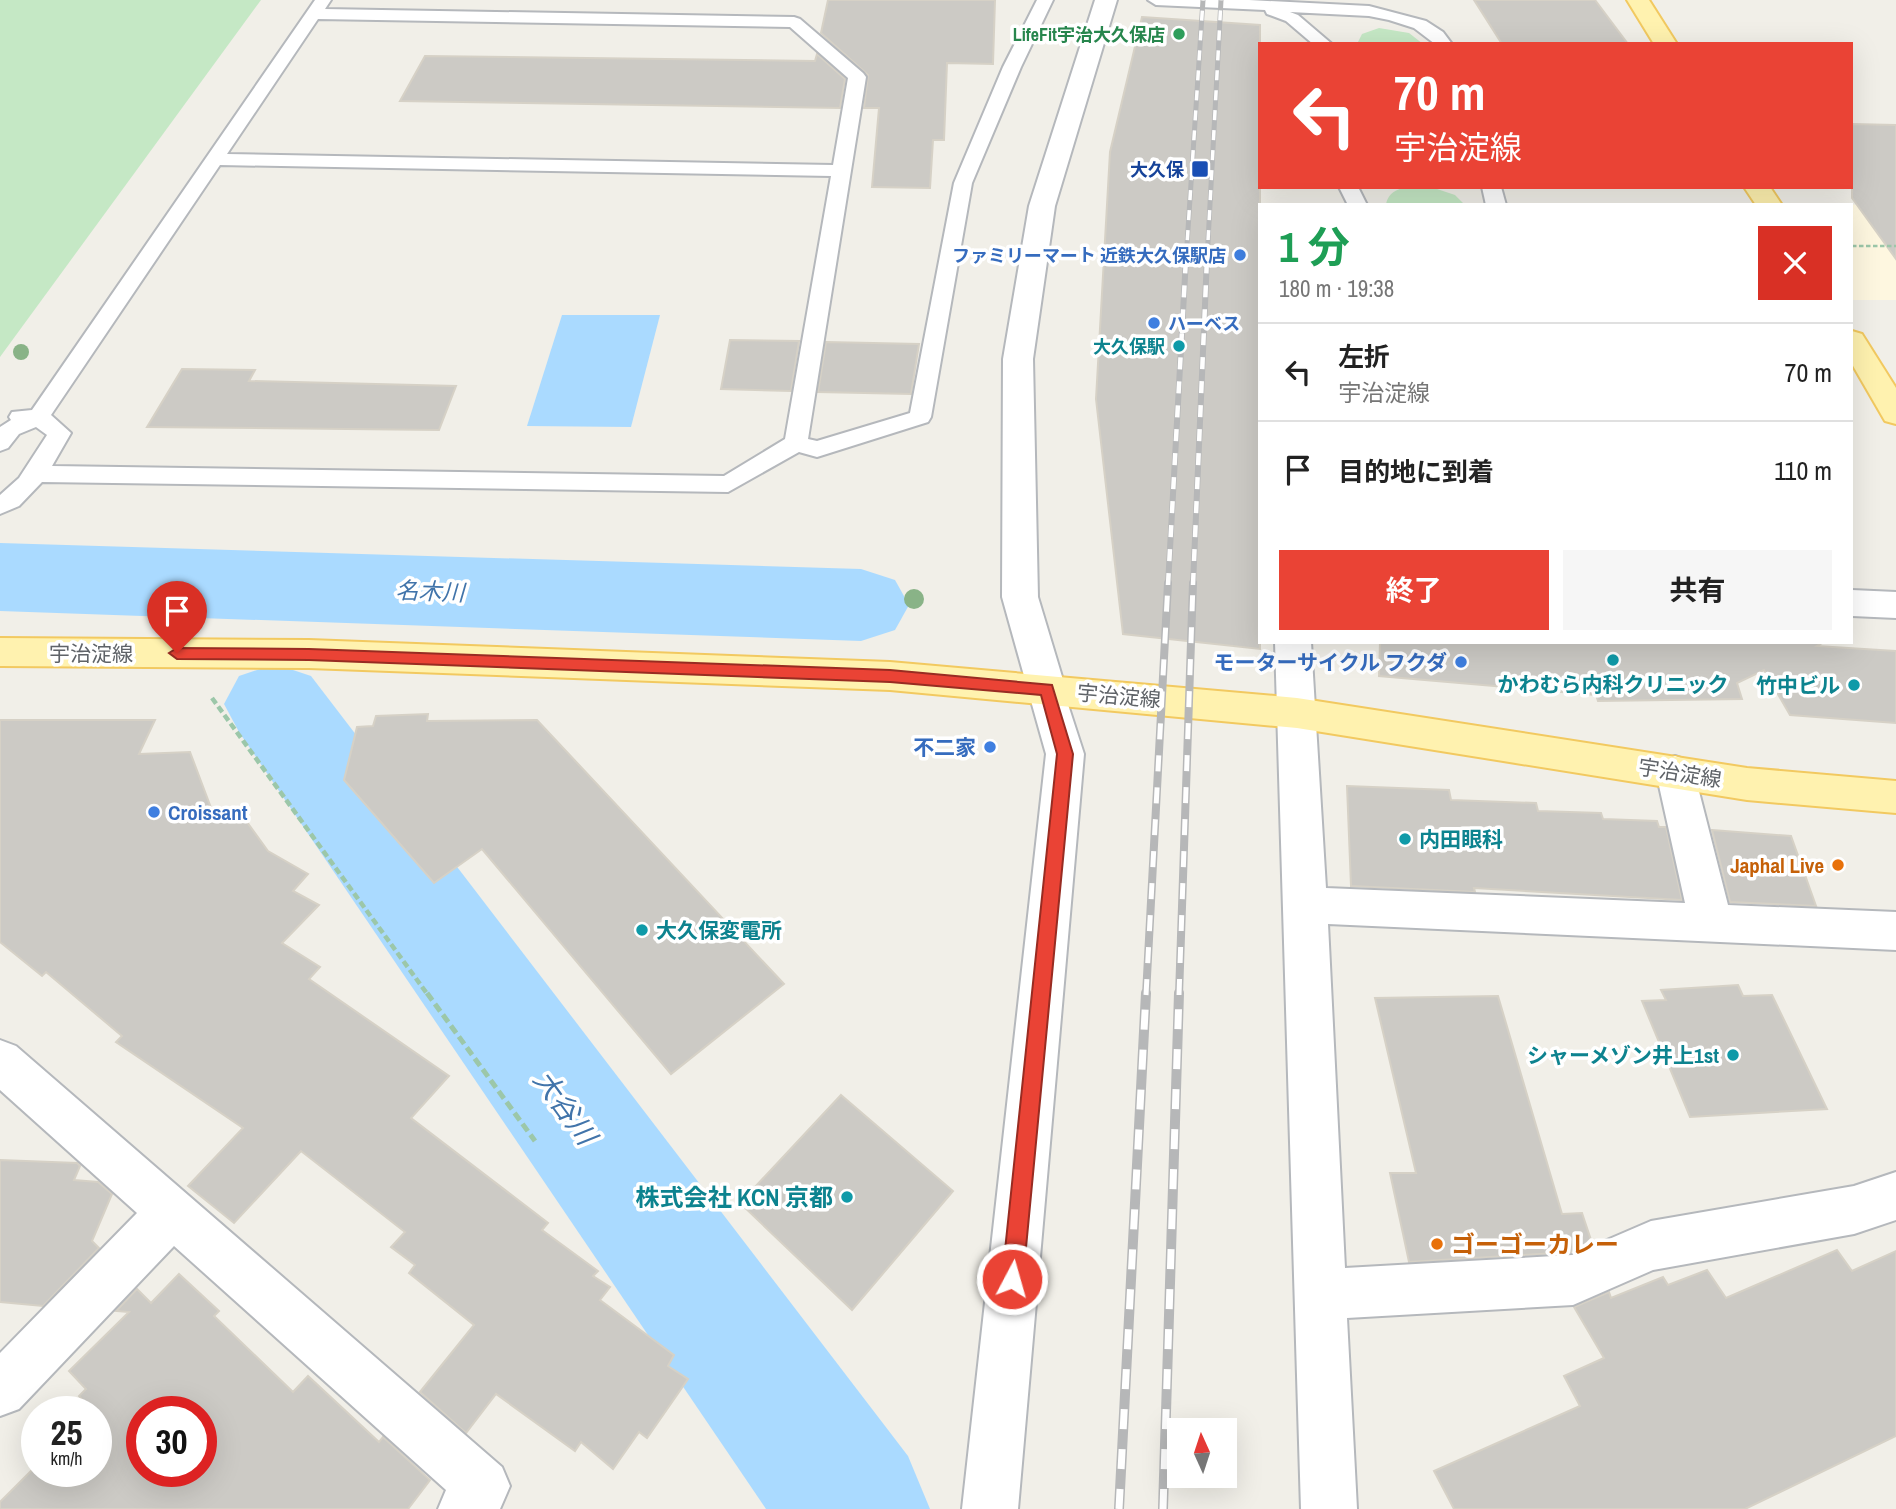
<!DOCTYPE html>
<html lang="ja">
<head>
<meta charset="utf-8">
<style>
  :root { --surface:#fff; --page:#f6f6f6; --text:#222; --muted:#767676; --line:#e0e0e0; --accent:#ea4335 }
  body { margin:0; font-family:"Archivo Narrow","Noto Sans JP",sans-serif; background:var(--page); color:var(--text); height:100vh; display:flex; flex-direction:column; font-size:26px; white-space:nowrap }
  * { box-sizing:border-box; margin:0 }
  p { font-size:23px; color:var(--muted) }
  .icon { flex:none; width:38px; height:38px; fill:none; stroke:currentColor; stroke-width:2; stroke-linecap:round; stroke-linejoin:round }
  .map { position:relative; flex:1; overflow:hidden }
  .side { position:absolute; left:1258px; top:203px; width:595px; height:441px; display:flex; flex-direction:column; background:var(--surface); border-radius:0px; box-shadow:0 7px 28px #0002 }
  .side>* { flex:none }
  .guide { position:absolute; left:1258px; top:42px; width:595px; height:147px; border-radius:0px; box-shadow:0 7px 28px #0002; background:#ea4335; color:#fff; overflow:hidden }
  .needle { width:46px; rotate:357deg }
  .buttons { position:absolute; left:1167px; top:1418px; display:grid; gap:14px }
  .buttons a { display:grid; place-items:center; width:70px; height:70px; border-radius:0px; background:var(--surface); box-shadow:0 7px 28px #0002; font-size:35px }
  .speed { position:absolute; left:21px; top:1396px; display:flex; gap:14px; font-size:35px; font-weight:700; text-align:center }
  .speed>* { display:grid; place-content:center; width:91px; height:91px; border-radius:50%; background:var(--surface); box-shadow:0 7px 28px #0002; line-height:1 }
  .speed small { font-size:18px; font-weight:400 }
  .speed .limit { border:10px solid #d22; background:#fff; color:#111 }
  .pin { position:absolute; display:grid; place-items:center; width:60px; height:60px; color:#fff; margin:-72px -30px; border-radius:50% 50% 50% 0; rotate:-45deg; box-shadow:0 0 7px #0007 }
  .pin .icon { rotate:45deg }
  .me { position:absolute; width:77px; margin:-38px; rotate:6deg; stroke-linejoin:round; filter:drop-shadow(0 0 5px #0008) }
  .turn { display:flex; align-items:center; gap:24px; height:147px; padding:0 21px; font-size:32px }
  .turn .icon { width:91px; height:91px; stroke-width:2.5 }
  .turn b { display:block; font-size:49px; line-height:60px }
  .round { display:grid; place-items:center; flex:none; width:74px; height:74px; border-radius:0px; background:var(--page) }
  .head { display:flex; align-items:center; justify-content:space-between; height:119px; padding:0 21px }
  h1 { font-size:42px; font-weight:700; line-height:52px; color:#1e9e55 }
  .primary-button { display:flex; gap:14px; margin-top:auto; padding:14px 21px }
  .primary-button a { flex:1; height:80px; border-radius:0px; background:var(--accent); color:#fff; font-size:28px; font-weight:700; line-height:80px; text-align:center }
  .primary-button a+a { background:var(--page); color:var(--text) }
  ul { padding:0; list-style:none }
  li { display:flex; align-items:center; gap:21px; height:98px; padding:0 21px; border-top:2px solid var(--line) }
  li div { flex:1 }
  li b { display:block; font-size:26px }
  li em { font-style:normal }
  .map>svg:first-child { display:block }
  .commercial { fill:#fef7e0 }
  .green { fill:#c5e8c5 }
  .water { fill:#aadaff }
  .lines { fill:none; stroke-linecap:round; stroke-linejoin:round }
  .river { fill:#aadaff; fill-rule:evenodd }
  .building { fill:#cccac5; stroke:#d6d1c6; stroke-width:2; fill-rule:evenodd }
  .service-casing { stroke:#b5b8bc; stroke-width:4 }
  .minor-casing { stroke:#b5b8bc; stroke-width:4 }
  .tertiary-casing { stroke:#b5b8bc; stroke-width:4 }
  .primary-casing { stroke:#f2c960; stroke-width:4 }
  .path-far2 { stroke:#9cc7a9; stroke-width:2.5; stroke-dasharray:4.5 2.5; stroke-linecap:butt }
  .path-far1 { stroke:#9cc7a9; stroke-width:4.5; stroke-dasharray:7 3.5; stroke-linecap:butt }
  .path { stroke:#9cc7a9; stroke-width:5; stroke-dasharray:9 4.5; stroke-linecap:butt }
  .service { fill:#fff; fill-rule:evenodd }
  .minor { fill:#fff; fill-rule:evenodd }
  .tertiary { fill:#fff; fill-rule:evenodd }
  .primary { fill:#fff2af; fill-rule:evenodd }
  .rail-far3-casing { stroke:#b6b7b8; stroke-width:5 }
  .rail-far2-casing { stroke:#b6b7b8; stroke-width:6 }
  .rail-far1-casing { stroke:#b6b7b8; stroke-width:8 }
  .rail-casing { stroke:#b6b7b8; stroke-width:10 }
  .rail-far3 { stroke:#fff; stroke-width:3.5; stroke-dasharray:10; stroke-linecap:butt }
  .rail-far2 { stroke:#fff; stroke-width:4.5; stroke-dasharray:12; stroke-linecap:butt }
  .rail-far1 { stroke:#fff; stroke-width:5; stroke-dasharray:16; stroke-linecap:butt }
  .rail { stroke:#fff; stroke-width:7; stroke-dasharray:20; stroke-linecap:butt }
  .tree { fill:#89b387 }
  .route { fill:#ea4335; stroke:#982c22; stroke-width:2 }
  .leisure-dot { fill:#2e9e5b; stroke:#fff; stroke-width:2.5 }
  .transit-dot { fill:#1a4fb4; stroke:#fff; stroke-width:2.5 }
  .shop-dot { fill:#3f7fe0; stroke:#fff; stroke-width:2.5 }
  .culture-dot { fill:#0f9aa8; stroke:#fff; stroke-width:2.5 }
  .food-dot { fill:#e8710a; stroke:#fff; stroke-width:2.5 }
  .labels { text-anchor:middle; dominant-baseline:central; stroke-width:7; stroke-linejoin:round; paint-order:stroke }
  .far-leisure-label { font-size:18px; font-weight:bold; fill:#27864d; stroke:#fff; text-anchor:end }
  .far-transit-label { font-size:18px; font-weight:bold; fill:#164399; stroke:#fff; text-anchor:end }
  .far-shop-label { font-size:18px; font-weight:bold; fill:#366cbe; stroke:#fff; text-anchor:end }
  .far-culture-label { font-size:18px; font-weight:bold; fill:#0d838f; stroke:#fff; text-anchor:end }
  .street-label { font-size:21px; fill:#5f6368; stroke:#fff }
  .shop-label { font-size:21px; font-weight:bold; fill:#366cbe; stroke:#fff; text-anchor:end }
  .culture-label { font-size:21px; font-weight:bold; fill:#0d838f; stroke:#fff; text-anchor:end }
  .food-label { font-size:21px; font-weight:bold; fill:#c56008; stroke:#fff; text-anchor:end }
  .water-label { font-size:23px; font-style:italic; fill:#4174aa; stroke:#fff }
  .near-culture-label { font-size:24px; font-weight:bold; fill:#0d838f; stroke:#fff; text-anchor:end }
  .near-food-label { font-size:24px; font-weight:bold; fill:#c56008; stroke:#fff; text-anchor:start }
  .near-water-label { font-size:28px; font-style:italic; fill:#4174aa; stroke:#fff }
</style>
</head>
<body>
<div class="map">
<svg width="1896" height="1509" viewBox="0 0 1896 1509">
  <rect width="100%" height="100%" fill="#f1efe8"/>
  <polygon class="commercial" points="1788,204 1896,205 1896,300 1852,300 1852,205"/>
  <g class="green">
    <polygon points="0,0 261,0 0,357"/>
    <polygon points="1379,28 1409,33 1423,44 1357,44 1362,34"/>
    <path d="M1431 187 1455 195 1465 205H1386C1389 184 1415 187 1431 187Z"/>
  </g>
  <polygon class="water" points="562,315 660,315 631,427 527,426"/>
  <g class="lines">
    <g class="river">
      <polygon points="0,543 861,569 895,580 909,605 895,630 861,641 0,611"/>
      <polygon points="275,664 311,676 908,1456 930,1509 766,1509 239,732 224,704 239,676"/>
    </g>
  </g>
  <g class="building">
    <polygon points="828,0 995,0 993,64 947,63 944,140 933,140 930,188 872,187 879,108 864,108 868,75 821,33"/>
    <polygon points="1474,0 1595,0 1628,44 1502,44"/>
    <polygon points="1142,17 1260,25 1260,649 1123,634 1096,399 1110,152"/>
    <polygon points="817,54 845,79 840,108 400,101 425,56 815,61"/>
    <polygon points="1852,124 1896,125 1896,259 1852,198"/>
    <polygon points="730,340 799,341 791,391 721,389"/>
    <polygon points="826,342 919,344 911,394 818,392"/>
    <polygon points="182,369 255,370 249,381 456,386 439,430 147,427"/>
    <polygon points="1380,642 1824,642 1817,646 1896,651 1896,723 1790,715 1764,670 1737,683 1742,699 1598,701 1596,695 1379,676"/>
    <polygon points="428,714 427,721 537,720 784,984 671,1074 482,849 434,883 344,780 357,727 373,726 376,716"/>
    <polygon points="0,720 155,720 139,754 190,752 213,813 239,811 268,851 308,874 293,891 319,905 282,943 320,967 309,979 449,1076 411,1118 548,1223 542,1230 598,1271 593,1276 610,1287 600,1300 674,1355 668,1366 688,1379 647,1438 639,1432 613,1469 581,1442 575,1451 496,1394 466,1433 420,1392 474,1325 409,1273 415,1265 391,1247 405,1232 301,1151 234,1223 188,1186 243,1128 116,1042 122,1036 46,972 42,976 0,942"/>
    <polygon points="1347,786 1449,790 1451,800 1536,803 1538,811 1601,813 1603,819 1657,821 1659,827 1666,827 1682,900 1474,888 1475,892 1351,886"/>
    <polygon points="1712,830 1791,836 1816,906 1730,902"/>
    <polygon points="1738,985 1743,996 1772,995 1827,1109 1690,1117 1642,1001 1666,1000 1661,990"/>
    <polygon points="1498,996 1562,1214 1582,1213 1592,1243 1571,1252 1409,1262 1390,1173 1416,1173 1375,998"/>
    <polygon points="841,1095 953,1191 852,1310 740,1203"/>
    <polygon points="0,1160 77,1163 80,1166 74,1180 98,1182 112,1194 92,1241 99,1248 43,1306 0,1302"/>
    <polygon points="1837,1250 1852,1271 1896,1251 1896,1436 1745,1509 1454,1509 1434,1471 1580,1406 1564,1376 1604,1358 1574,1307 1609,1292 1611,1298 1663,1277 1668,1285 1707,1270 1726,1298"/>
    <path d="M179 1274 219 1311 214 1316 293 1392 308 1376 379 1442 383 1437 430 1480 408 1509H0V1502L37 1465V1472H96V1412H88L91 1410 79 1396 86 1389 69 1371 129 1312 116 1311 137 1289 151 1303ZM142 1412H201V1472H142Z"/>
  </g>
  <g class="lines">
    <defs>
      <g id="service">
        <path d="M315 0H331L325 9 794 17 800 19 863 73 866 77 808 439 817 441 910 413 954 183 1003 67 1037 0H1053L1021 67 972 183 931 417 928 422 817 457 799 452 728 492 42 482 19 506 0 514V495L19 478 47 435 36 427 19 434 8 448 0 451V427L11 420 9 417 12 412 32 410ZM318 19 790 27 848 78 833 165 227 154ZM220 165 831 176 785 439 724 476 52 466 71 433 51 415Z"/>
        <polygon points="1148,0 1249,0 1369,6 1426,21 1443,32 1452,44 1435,44 1414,28 1389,20 1369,16 1290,12 1298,15 1332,44 1313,44 1286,21 1267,14 1265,10 1156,5"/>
        <polygon points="1339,187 1358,187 1367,205 1348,205"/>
        <polygon points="1482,187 1501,187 1506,205 1486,205"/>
      </g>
      <g id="minor">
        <polygon points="1852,590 1896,592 1896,618 1852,616"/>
        <polygon points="1275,642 1311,642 1326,888 1685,903 1656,772 1661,761 1675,756 1689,761 1694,772 1728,905 1896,912 1896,950 1328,924 1345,1268 1572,1255 1651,1221 1854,1186 1896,1172 1896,1220 1854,1234 1653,1270 1573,1305 1347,1318 1357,1509 1301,1509"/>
        <polygon points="1047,676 1060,680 1084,754 1018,1509 962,1509 1046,754 1028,690 1034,680"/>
        <polygon points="0,1040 16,1046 502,1467 510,1486 500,1509 438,1509 446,1490 174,1246 19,1409 0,1416 0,1353 137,1213 0,1090"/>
      </g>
      <polygon id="tertiary" points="1095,0 1117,0 1055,206 1033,359 1038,597 1066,690 1060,700 1047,704 1034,700 1028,690 1002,597 1003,359 1029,206"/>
      <g id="primary">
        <polygon points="1627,0 1649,0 1677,44 1654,44"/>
        <polygon points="1744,187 1770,187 1782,205 1756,205"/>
        <polygon points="1852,331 1862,334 1896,388 1896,424 1885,421 1852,364"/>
        <polygon points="0,638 309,640 890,662 1297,698 1747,768 1896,781 1896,813 1747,800 1297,728 890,690 309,668 0,666"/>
      </g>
    </defs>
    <use href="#service" class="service-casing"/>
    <use href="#minor" class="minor-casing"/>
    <use href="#tertiary" class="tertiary-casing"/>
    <use href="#primary" class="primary-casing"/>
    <polyline class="path-far2" points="1852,246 1896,246"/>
    <polyline class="path-far1" points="212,698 428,995"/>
    <polyline class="path" points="427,993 535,1141"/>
    <use href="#service" class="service"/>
    <use href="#minor" class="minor"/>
    <use href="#tertiary" class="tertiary"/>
    <use href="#primary" class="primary"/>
    <defs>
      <g id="rail-far3">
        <polyline points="1186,260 1203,0"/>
        <polyline points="1207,260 1221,0"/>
      </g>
      <g id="rail-far2">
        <polyline points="1168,585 1186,258"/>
        <polyline points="1193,585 1207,258"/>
      </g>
      <g id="rail-far1">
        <polyline points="1146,995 1168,583"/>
        <polyline points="1179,995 1193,583"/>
      </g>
      <g id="rail">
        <polyline points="1119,1509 1146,993"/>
        <polyline points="1163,1509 1179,993"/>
      </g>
    </defs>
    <use href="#rail-far3" class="rail-far3-casing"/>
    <use href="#rail-far2" class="rail-far2-casing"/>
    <use href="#rail-far1" class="rail-far1-casing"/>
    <use href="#rail" class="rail-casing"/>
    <use href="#rail-far3" class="rail-far3"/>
    <use href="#rail-far2" class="rail-far2"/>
    <use href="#rail-far1" class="rail-far1"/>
    <use href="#rail" class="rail"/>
  </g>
  <g class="tree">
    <circle cx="21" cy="352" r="8"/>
    <circle cx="914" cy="599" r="10"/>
  </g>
  <polygon class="route" points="177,648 309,649 890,670 1052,685 1073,754 1023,1279 1020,1286 1012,1289 1005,1286 1002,1279 1057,754 1041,695 890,682 309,660 177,659 169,653"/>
  <circle class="leisure-dot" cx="1179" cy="34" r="7"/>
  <rect class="transit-dot" x="1191" y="160" width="18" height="18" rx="3.5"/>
  <g class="shop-dot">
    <circle cx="1240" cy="255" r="7"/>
    <circle cx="1154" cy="323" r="7"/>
    <circle cx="1461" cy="662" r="7"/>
    <circle cx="990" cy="747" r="7"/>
    <circle cx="154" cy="812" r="7"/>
  </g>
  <g class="culture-dot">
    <circle cx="1179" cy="346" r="7"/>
    <circle cx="1613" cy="660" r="7"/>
    <circle cx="1854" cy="685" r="7"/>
    <circle cx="1405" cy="839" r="7"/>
    <circle cx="642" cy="930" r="7"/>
    <circle cx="1733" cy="1055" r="7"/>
    <circle cx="847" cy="1197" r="7"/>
  </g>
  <g class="food-dot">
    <circle cx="1838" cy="865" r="7"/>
    <circle cx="1437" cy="1244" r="7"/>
  </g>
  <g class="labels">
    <g class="far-leisure-label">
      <text x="1165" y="34">LifeFit宇治大久保店</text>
    </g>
    <g class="far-transit-label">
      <text x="1184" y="169">大久保</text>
    </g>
    <g class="far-shop-label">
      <text x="1226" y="255">ファミリーマート 近鉄大久保駅店</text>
      <text x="1168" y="323" text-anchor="start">ハーベス</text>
    </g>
    <g class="far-culture-label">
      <text x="1165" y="346">大久保駅</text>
    </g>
    <g class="street-label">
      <text x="91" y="653">宇治淀線</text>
      <text transform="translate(1119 696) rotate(5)">宇治淀線</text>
      <text transform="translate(1680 773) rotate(9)">宇治淀線</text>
    </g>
    <g class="shop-label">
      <text x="1447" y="662">モーターサイクル フクダ</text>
      <text x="976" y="747">不二家</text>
      <text x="168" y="812" text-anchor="start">Croissant</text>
    </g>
    <g class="culture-label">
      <text x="1613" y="684" text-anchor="middle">かわむら内科クリニック</text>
      <text x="1840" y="685">竹中ビル</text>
      <text x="1419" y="839" text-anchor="start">内田眼科</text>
      <text x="656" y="930" text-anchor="start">大久保変電所</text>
      <text x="1719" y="1055">シャーメゾン井上1st</text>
    </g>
    <g class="food-label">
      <text x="1824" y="865">Japhal Live</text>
    </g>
    <g class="water-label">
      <text transform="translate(430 591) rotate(2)">名木川</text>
    </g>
    <g class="near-culture-label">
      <text x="833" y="1197">株式会社 KCN 京都</text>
    </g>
    <g class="near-food-label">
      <text x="1451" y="1244">ゴーゴーカレー</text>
    </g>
    <g class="near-water-label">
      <text transform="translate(565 1107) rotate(54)">大谷川</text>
    </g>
  </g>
</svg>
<div class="buttons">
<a><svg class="needle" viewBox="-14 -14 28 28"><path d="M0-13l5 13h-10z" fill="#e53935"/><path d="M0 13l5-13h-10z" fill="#767676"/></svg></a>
</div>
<div class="speed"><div>25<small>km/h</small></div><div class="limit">30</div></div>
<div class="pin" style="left:177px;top:653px;background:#d93025"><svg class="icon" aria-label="arrive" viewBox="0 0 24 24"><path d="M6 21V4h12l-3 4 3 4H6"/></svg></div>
<svg class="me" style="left:1012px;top:1279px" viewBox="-20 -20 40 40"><circle r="17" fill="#ea4335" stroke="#fff" stroke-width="3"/><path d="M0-11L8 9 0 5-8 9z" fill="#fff"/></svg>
<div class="guide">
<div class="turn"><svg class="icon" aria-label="left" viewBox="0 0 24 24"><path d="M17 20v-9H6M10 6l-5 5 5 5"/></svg><div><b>70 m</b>宇治淀線</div></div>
</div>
<section class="side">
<div class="head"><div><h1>1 分</h1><p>180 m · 19:38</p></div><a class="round" style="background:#d93025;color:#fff"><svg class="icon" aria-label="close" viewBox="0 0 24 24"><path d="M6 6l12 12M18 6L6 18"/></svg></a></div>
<ul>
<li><svg class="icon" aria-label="left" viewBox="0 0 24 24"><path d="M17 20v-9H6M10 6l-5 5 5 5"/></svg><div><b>左折</b><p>宇治淀線</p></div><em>70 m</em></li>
<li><svg class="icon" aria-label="arrive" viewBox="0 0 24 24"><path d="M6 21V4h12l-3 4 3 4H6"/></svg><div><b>目的地に到着</b></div><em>110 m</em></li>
</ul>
<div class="primary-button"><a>終了</a><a>共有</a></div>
</section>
</div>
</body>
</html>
